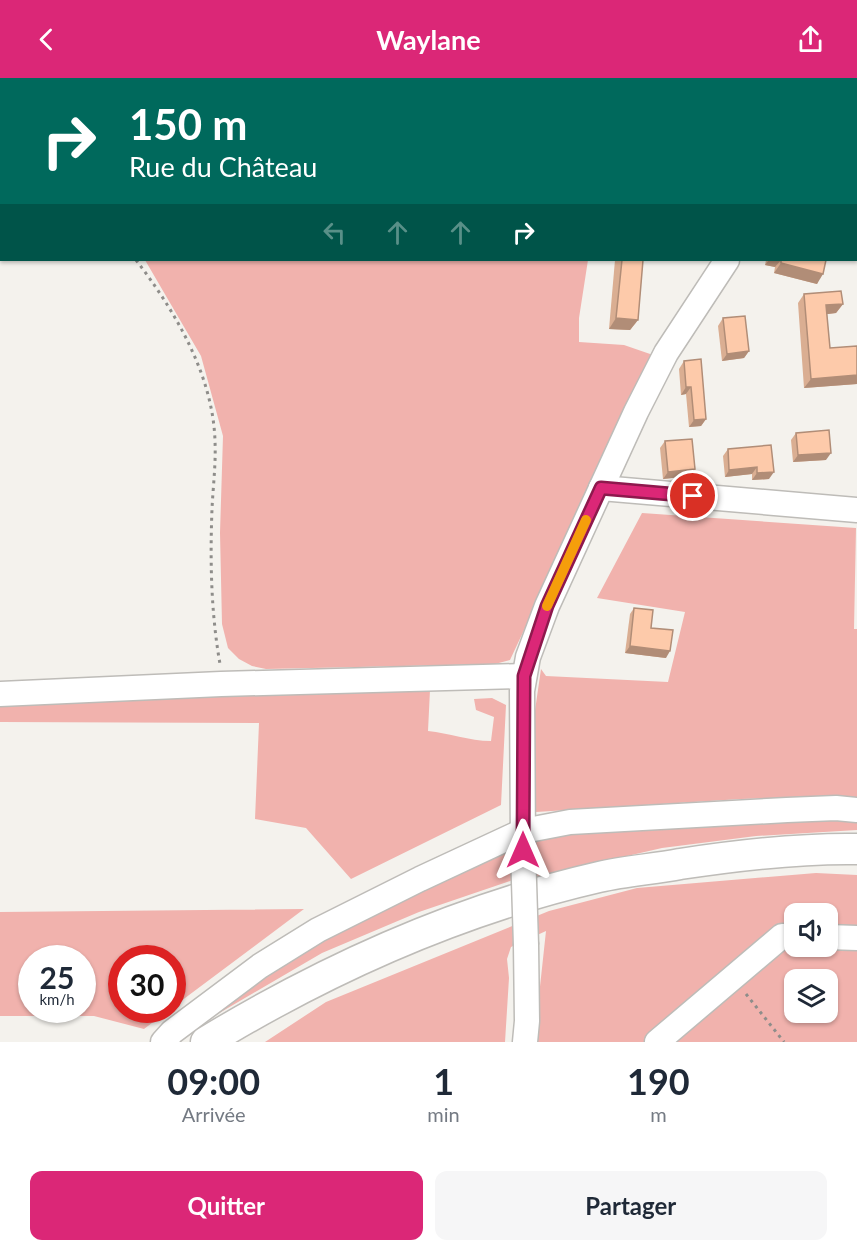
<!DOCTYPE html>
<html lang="fr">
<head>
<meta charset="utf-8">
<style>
  :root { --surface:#fff; --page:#f6f6f7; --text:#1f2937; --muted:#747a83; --accent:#db2777 }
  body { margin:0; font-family:Lato,sans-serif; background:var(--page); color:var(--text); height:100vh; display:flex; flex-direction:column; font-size:22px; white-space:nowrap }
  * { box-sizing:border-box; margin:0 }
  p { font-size:20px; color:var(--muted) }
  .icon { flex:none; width:33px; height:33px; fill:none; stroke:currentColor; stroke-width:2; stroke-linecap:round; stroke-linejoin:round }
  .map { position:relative; height:964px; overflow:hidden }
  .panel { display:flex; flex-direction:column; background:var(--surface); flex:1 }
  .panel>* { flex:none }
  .guide { position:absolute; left:0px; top:0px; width:858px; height:183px; box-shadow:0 2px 4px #0004; background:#00695c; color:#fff; overflow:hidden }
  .controls { position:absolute; left:784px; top:825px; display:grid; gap:12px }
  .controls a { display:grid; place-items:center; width:54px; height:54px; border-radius:12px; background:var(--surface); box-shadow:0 2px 4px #0004; font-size:30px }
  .speed { position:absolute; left:18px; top:867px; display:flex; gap:12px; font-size:30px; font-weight:700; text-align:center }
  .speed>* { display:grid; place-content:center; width:78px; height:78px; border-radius:50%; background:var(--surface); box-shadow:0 2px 4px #0004; line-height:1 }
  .speed small { font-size:15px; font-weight:400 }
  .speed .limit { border:9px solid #d22; background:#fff; color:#111 }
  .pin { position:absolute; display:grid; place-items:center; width:51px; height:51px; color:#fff; margin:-26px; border:3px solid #fff; border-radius:50%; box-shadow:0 2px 6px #0007 }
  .me { position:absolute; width:66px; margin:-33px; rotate:0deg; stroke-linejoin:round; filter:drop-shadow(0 0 4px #0008) }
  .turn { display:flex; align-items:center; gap:21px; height:126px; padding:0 30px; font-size:27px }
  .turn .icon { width:78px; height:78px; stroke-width:2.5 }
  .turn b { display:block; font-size:42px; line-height:51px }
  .lanes { display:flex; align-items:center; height:57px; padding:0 30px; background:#0003; justify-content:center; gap:30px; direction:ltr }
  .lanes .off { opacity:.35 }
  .eta { display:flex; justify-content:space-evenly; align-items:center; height:102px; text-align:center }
  .eta b { font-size:36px; font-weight:700; line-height:42px }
  .cta { display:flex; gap:12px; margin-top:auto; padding:12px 30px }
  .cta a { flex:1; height:69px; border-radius:12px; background:var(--accent); color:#fff; font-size:24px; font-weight:700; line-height:69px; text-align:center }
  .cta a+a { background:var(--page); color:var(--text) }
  header { display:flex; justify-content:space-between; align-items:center; height:78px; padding:0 30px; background:var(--accent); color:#fff; font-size:27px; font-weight:700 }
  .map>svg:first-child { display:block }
  .green { fill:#f1b2ad; fill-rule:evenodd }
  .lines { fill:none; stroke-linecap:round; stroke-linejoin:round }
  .minor-casing { stroke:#bebcb8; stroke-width:27 }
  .major-casing { stroke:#bebcb8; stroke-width:33 }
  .path { stroke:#8e8d8a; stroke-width:3; stroke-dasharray:3 4.5; stroke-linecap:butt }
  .minor { stroke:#fff; stroke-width:24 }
  .major { stroke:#fff; stroke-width:30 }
  .minor-bridge-casing { stroke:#bebcb8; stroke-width:27; stroke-linecap:butt }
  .minor-bridge { stroke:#fff; stroke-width:24 }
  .wall { fill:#daae92 }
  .shaded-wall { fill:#b18d77 }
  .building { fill:#fdcaaa; stroke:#b18d77; stroke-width:1.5 }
  .route-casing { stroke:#8e194d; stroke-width:15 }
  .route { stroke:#db2777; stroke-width:10 }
  .slow { stroke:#f59e0b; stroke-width:10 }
</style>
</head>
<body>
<header><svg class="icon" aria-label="back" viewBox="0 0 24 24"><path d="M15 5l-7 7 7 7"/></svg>Waylane<svg class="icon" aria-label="share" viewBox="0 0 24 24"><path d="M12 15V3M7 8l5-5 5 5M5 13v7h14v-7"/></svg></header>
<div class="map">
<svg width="857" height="964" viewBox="0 0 857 964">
  <rect width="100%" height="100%" fill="#f4f2ed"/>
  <g class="green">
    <polygon points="49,0 670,0 49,2"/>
    <polygon points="145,182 588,182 579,240 579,264 624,267 653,277 510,582 495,586 266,591 252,588 239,581 228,570 222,546 220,455 223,358 201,278"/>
    <polygon points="642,435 856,450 854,551 857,551 857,720 841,718 741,721 536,734 531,660 541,591 546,598 668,604 685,534 597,520"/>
    <path d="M430 612 428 653C449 655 469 663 491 663L494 639 476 632 474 621 492 620 506 627 501 727 351 801 306 750 255 741 259 645 0 644V625Z"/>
    <polygon points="846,740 857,742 857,752 756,758 662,770 536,799 536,757"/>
    <polygon points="513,768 513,802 419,834 322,875 192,951 300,876 484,778"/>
    <path d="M816 795 857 797V964H534L546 853 511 869 507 881 509 900 505 964H265L326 924 549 833 637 810ZM795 836H828V868H795ZM795 902H828V934H795Z"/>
    <path d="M304 831 173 929 172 880H122V932H169L144 951 94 938H0V834ZM32 880H82V932H32Z"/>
  </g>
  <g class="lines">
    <defs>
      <g id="minor">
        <polyline points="787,2 787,0"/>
        <polyline points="601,410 857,432"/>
        <polyline points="0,616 221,606 524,598"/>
        <polyline points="523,767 522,613 528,579 547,528 636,334 666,275 727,182"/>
        <polyline points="828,859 857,860"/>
        <polyline points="163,964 172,954 260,888 318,852 420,801 523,753 570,744 787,732 836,730 857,732"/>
        <polyline points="525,964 527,943 526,867"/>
        <polyline points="657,964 782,858 795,858"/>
      </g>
      <path id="major" d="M206 964C328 890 460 831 599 799 626 793 654 791 680 786 739 777 798 770 857 771"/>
    </defs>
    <use href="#minor" class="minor-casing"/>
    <use href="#major" class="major-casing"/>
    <g class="path">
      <polyline points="36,0 36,2"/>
      <path d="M136 182C175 233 213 297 215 363 216 386 213 409 212 431 210 483 211 535 220 586"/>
      <polyline points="746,916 784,964"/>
    </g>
    <use href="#minor" class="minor"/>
    <use href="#major" class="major"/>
    <defs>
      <polyline id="minor-bridge" points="523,772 526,867"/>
    </defs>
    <use href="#minor-bridge" class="minor-bridge-casing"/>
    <use href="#minor-bridge" class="minor-bridge"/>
  </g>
  <g class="wall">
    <polygon points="832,0 857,0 857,70 856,2 832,2"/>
    <polygon points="615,182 643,182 638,242 630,252 609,251"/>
    <polygon points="766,182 826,182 817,206 774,195 775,189 765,187"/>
    <polygon points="804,216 843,226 836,235 827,236 830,270 857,268 857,306 804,310 798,225"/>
    <polygon points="723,240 749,273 744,280 722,283 718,248"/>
    <polygon points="684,283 706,341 701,348 689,349 686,316 681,317 679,291"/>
    <polygon points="796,355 826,382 793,384 791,362"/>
    <polygon points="665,363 695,391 690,398 663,401 660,370"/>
    <polygon points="771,367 769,401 752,402 752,396 725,399 723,378 728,371"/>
    <polygon points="634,530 651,550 666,580 625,575 630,536"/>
  </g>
  <g class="shaded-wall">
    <polygon points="769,182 781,182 775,189 765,187"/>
    <polygon points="781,185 823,196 817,206 774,195"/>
    <polygon points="843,226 836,235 820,237 826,227"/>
    <polygon points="616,240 638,242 630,252 609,251"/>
    <polygon points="749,273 744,280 722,283 727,276"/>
    <polygon points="857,297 857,306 804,310 811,301"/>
    <polygon points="686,309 691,309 686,316 681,317"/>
    <polygon points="706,341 701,348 689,349 694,342"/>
    <polygon points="831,375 826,382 793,384 798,377"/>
    <polygon points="757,389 752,396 725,399 729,392"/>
    <polygon points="695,391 690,398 663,401 668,394"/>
    <polygon points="774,394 769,401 752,402 757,395"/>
    <polygon points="630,568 670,573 666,580 625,575"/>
  </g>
  <g class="building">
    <rect x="740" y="0" width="19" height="2"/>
    <polygon points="838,0 857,0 857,34 856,2 838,2"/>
    <polygon points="622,182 643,182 638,242 616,240"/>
    <polygon points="781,182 826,182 823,196 781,185"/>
    <polygon points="841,213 843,226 826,227 830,270 857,268 857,297 811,301 804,216"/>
    <polygon points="745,238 749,273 727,276 723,240"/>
    <polygon points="701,281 706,341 694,342 691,309 686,309 684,283"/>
    <polygon points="829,352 831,375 798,377 796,355"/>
    <polygon points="692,361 695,391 668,394 665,363"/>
    <polygon points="771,367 774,394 757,395 757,389 729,392 728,371"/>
    <polygon points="634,530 653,532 651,550 673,552 670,573 630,568"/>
  </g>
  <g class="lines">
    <defs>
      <polyline id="route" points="523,772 524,598 547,528 601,410 693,418"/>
    </defs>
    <use href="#route" class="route-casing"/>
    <use href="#route" class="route"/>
    <polyline class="slow" points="547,528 586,442"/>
  </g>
</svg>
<div class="controls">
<a><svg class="icon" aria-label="sound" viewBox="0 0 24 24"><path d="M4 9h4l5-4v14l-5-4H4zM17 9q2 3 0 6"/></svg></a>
<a><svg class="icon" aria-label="layers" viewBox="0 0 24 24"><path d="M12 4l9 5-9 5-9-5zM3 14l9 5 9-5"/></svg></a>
</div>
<div class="speed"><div>25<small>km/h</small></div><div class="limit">30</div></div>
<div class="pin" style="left:693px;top:418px;background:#d93025"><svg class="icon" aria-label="arrive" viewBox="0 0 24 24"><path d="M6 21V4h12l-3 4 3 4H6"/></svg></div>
<svg class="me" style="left:523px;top:772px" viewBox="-20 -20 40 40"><path d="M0-17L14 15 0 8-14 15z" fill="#db2777" stroke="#fff" stroke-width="4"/></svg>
<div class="guide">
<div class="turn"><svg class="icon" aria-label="right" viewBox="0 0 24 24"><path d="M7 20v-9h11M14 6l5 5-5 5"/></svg><div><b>150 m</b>Rue du Château</div></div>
<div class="lanes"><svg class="icon off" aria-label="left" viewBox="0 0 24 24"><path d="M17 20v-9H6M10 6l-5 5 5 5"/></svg><svg class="icon off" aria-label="ahead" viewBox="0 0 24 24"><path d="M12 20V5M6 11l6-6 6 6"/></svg><svg class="icon off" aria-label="ahead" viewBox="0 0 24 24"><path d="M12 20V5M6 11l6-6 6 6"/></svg><svg class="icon" aria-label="right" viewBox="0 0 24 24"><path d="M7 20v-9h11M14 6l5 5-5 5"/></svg></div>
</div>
</div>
<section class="panel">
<div class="eta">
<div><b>09:00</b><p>Arrivée</p></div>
<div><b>1</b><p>min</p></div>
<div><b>190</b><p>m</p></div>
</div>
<div class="cta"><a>Quitter</a><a>Partager</a></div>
</section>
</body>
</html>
